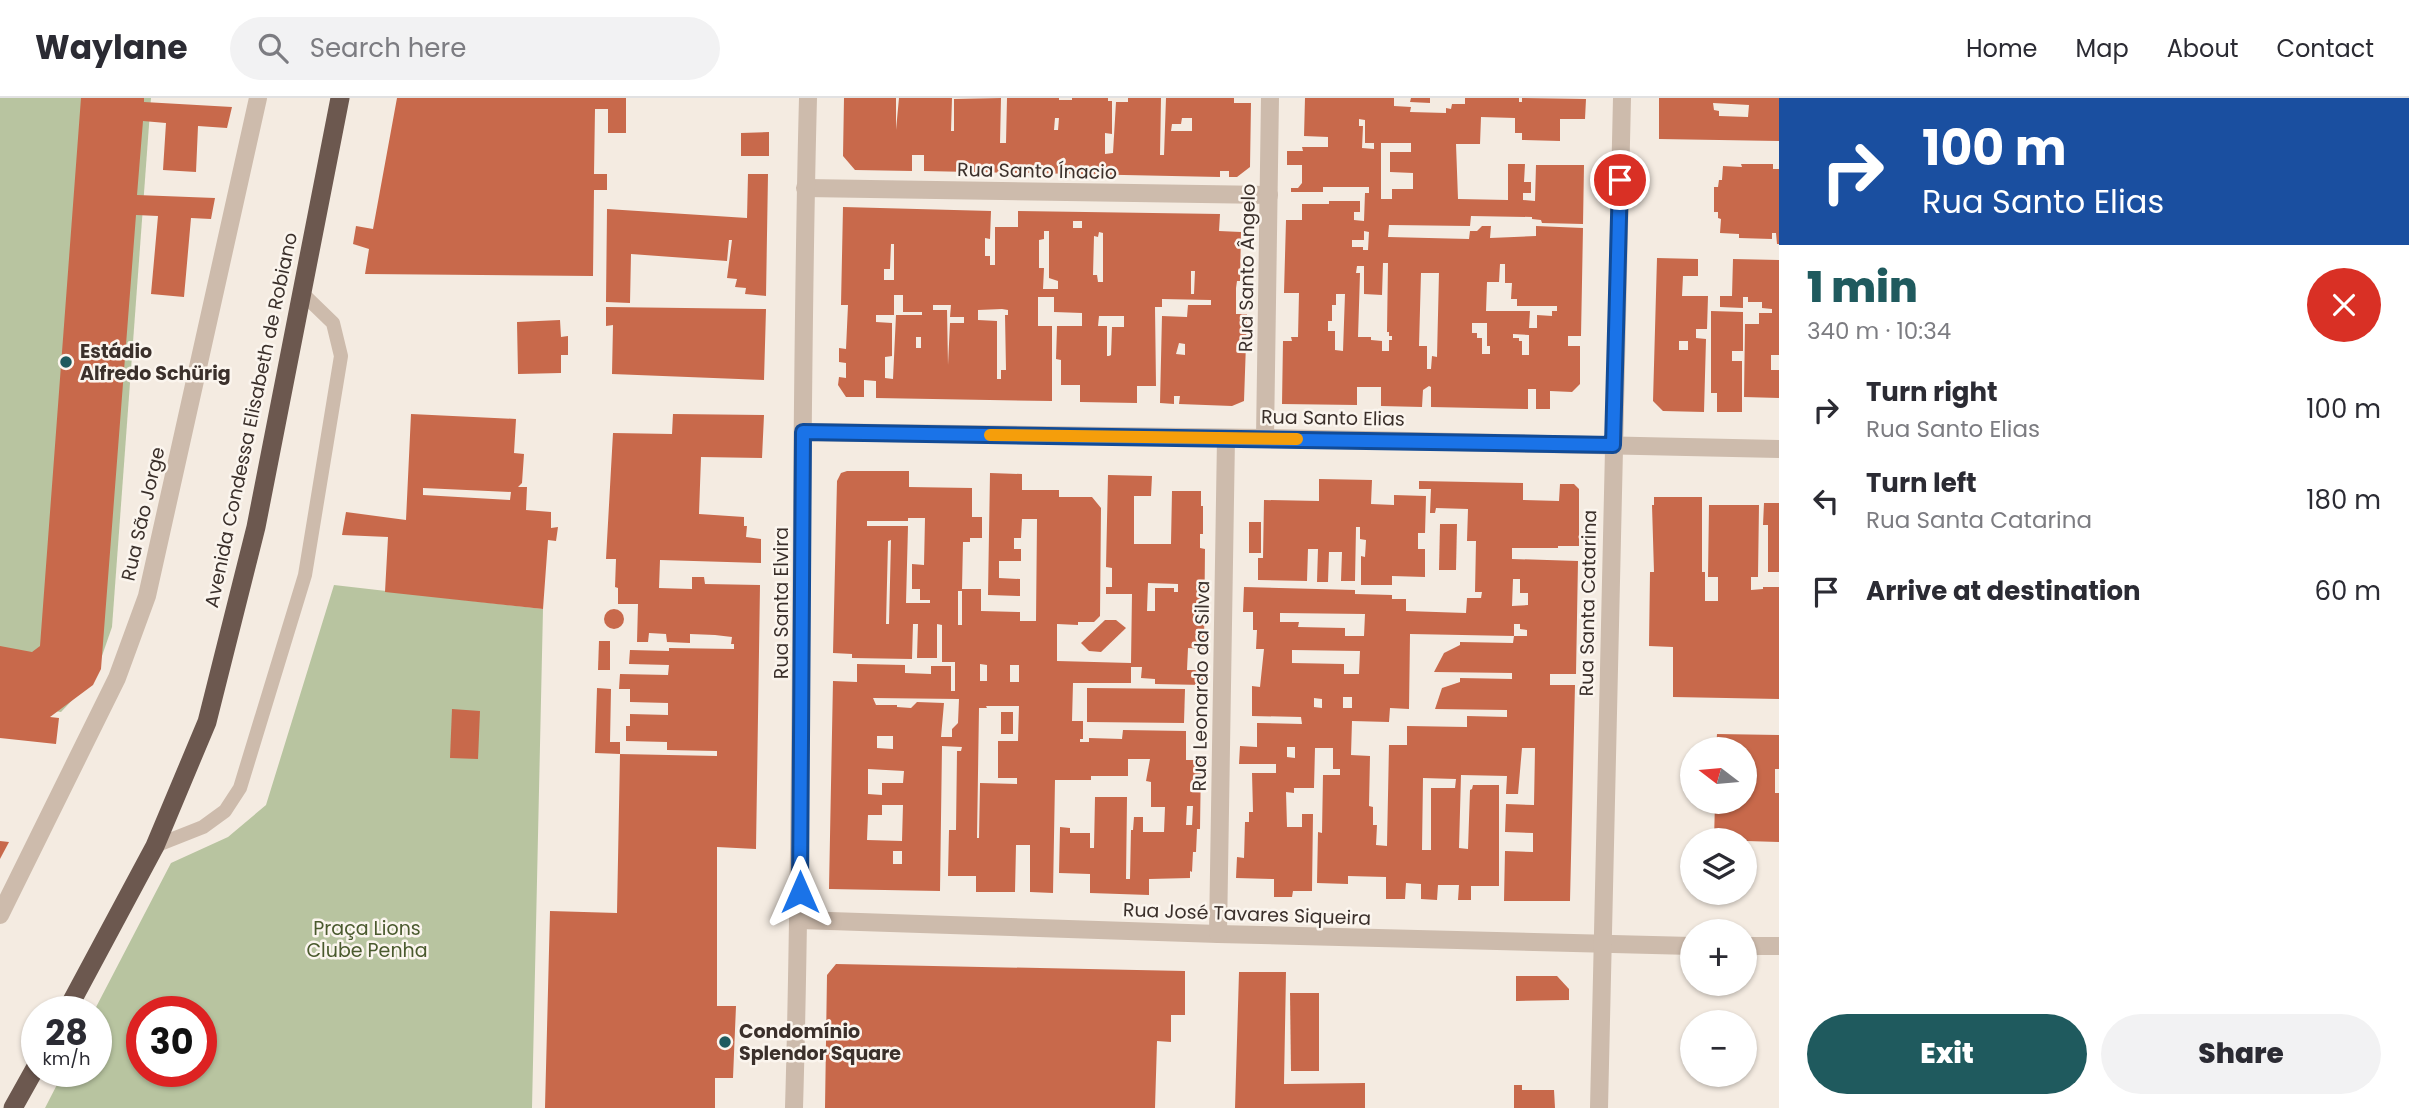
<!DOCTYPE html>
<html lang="en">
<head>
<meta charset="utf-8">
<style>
  :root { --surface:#fff; --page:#f2f2f3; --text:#2b2b33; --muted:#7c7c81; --line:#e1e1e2; --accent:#1f5a5e }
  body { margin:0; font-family:Poppins,sans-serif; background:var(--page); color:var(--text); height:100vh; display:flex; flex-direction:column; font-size:26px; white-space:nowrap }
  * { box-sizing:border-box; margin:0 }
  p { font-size:23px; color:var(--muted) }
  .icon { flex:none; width:38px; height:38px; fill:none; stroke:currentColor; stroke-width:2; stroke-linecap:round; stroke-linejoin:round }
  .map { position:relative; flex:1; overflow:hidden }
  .sheet { display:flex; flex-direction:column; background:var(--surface); width:630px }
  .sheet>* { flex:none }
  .banner { background:#1a4fa0; color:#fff; overflow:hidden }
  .needle { width:46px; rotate:286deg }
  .fabs { position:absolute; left:1680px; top:639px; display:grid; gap:14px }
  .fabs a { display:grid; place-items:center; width:77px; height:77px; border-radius:50%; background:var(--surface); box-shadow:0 2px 5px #0004; font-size:35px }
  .speed { position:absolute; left:21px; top:898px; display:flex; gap:14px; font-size:35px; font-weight:700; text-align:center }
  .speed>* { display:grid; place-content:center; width:91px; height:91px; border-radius:50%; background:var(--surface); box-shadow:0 2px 5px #0004; line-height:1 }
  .speed small { font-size:18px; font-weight:400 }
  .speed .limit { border:10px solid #d22; background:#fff; color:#111 }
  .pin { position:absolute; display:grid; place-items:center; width:60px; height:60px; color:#fff; margin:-30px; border:4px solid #fff; border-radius:50%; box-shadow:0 2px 7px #0007 }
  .me { position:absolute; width:77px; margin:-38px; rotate:0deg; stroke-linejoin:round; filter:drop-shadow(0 0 5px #0008) }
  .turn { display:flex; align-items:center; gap:24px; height:147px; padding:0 28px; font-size:32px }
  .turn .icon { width:91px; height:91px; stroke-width:2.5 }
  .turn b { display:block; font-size:49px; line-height:60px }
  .round { display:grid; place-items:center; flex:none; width:74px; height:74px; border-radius:37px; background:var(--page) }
  .head { display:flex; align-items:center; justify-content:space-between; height:119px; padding:0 28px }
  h1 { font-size:42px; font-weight:800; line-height:52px; color:var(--accent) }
  .primary-button { display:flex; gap:14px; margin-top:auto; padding:14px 28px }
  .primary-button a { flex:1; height:80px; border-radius:42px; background:var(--accent); color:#fff; font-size:28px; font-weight:800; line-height:80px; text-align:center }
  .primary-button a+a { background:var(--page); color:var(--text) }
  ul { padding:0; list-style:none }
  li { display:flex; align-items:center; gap:21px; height:91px; padding:0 28px }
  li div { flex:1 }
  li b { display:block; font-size:26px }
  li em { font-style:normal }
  header { display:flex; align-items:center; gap:42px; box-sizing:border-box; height:98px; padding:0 35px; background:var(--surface); border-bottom:2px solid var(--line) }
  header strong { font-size:33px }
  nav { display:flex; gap:38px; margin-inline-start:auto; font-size:24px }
  .search { width:490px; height:63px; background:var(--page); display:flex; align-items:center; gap:18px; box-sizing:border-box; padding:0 24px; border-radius:38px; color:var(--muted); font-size:26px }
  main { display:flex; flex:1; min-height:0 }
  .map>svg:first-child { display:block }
  .green { fill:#b8c4a0; fill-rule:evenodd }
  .building { fill:#c8694b; fill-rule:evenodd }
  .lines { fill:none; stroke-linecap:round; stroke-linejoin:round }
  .service { stroke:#cdbbac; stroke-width:14 }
  .minor { stroke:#cdbbac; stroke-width:18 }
  .trunk { stroke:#6c584f; stroke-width:19 }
  .route-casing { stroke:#114b97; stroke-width:18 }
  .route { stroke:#1a73e8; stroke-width:12 }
  .slow { stroke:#f59e0b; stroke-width:12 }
  .poi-dot { fill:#1f5a5e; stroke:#fbf5ee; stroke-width:2.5 }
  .labels { text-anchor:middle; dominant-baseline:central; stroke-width:5; stroke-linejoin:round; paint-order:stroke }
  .street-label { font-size:19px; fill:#3b302b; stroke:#fbf5ee }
  .poi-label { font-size:19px; font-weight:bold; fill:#3b302b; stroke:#fbf5ee; text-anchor:start }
  .park-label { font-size:19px; fill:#4a5a2e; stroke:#fbf5ee }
</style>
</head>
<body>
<header>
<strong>Waylane</strong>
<div class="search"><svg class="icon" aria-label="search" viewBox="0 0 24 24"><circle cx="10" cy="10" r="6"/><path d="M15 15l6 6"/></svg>Search here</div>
<nav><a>Home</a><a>Map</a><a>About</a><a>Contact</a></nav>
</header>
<main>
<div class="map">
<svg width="1779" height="1010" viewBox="0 0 1779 1010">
  <rect width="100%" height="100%" fill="#f4ebe1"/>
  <g class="green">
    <polygon points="0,0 151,0 112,529 95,578 61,614 0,605"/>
    <path d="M334 487 543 511 532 1010H45L64 973H96V914L94 913 171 765 228 739 266 707ZM142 914H201V973H142Z"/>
  </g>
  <g class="building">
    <polygon points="81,0 144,0 144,4 232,9 227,30 198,28 196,74 163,72 166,25 143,23 137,97 215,100 211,121 191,120 184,199 151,196 158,118 136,117 101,571 93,587 50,619 59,620 56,646 0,640 0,548 32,554 40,548"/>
    <polygon points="397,0 626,0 626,35 608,35 608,11 595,11 594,76 607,76 607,92 594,92 593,178 365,176 369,151 353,146 356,128 373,131"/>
    <path d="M844 0H896V32L899 0H952L951 33H954V1L1001 0 1000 45H1006L1007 0H1059V2H1072V0H1108V3H1112V36L1105 35V56L1113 55 1116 4H1128V0H1161L1160 57H1164L1166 0H1234V5H1251L1250 69 1237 79H1229V73H1220V79L924 73V57H912V73L855 72 843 58ZM1055 20H1059L1058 32H1054ZM1182 20H1192V33H1171L1172 26H1181Z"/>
    <path d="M1305 0H1394V8L1411 9 1410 14 1446 15V10L1451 11 1452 6H1465V0H1519V4H1522V0L1586 1 1585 21H1560V43L1522 42V35H1515V20L1481 19 1480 46H1456L1458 101 1508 102V66H1525L1524 84H1531V95H1523V102L1535 103 1536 67H1584L1583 126 1542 125 1541 122 1532 121V119L1471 118 1470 128 1389 127 1388 139 1469 141 1470 133H1477L1482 128H1491L1490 140 1536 138V128L1583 130 1581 238H1568V248H1580V286L1572 294 1550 293V311H1536V291H1528V311L1431 309V289L1429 288 1423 292 1422 309 1381 308V289H1357V307L1282 306 1283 243H1292L1291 239H1298L1299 195H1284L1286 122H1302V106H1329V103H1360V114H1354V122L1364 123 1365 95H1369V89H1323V94H1291V90H1298L1302 85V67H1287V53H1303L1302 49H1328V39L1304 38ZM1359 21 1365 22V45H1374V51L1362 50 1363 28H1359ZM1381 45H1411V54H1390V74L1413 75V91H1392V101H1381ZM1364 133 1369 134 1368 152H1363V149H1352V142H1364ZM1383 165H1388L1387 234H1389V238H1392V242H1389V253H1382V243L1371 242V239H1358L1360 175H1356L1357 168H1364V196L1382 197ZM1500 166H1505V185H1512L1511 201H1517V208H1557V213H1552V218L1537 217V230H1529L1530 213H1486L1487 184H1499ZM1421 175H1439L1437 259 1432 258 1431 271H1427V248H1419ZM1336 196H1345L1343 253 1335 252V233H1328V223H1332V207H1336ZM1472 225H1487V248H1490V256H1482V240H1477V235H1472ZM1513 236 1529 237V257H1522V243H1519V240H1513Z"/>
    <polygon points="1411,0 1430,0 1430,5 1410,4"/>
    <path d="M1659 0H1779V43L1659 41ZM1713 5 1749 7 1748 19 1719 18V13L1714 12Z"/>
    <polygon points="769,34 769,58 741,58 741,35"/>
    <polygon points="1741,66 1773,66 1773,71 1779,71 1779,146 1777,146 1776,135 1772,135 1772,141 1739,140 1739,136 1720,135 1721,121 1718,120 1718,114 1714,114 1714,89 1718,89 1719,82 1722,82 1723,68 1742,69"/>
    <polygon points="748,76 768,76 766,198 745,196 746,190 735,189 737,181 727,180 732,142 729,142 727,163 631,156 630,205 606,204 607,111 747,120"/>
    <path d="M843 109 991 113 990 141 985 140V158H990V167H995V129H1018V113L1220 116 1219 133 1241 134 1240 183H1237L1236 190V216H1247L1244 303 1232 308 1179 306 1180 298H1174V306L1160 305 1162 218 1187 219 1188 207H1211V202L1162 201V209H1155L1156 288H1137V305L1080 304V287H1061V262L1056 261 1057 228H1082V215L1054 214V199H1038V228H1052V303L876 300V283L864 282V299H846L838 287 839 279 846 280V265L839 264V250L846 251 848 207H841ZM1073 123H1082V130H1073ZM1044 133H1049V180L1058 183V191H1043L1044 170H1039V142L1044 141ZM1099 134 1103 135V184H1098L1097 177H1093L1094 138 1098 139ZM891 146H894V182H884V171H890ZM1191 173H1195L1194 196H1191ZM894 197H903V214H922V217H896L893 281 885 280V259L892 258V225L876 224V217H894ZM933 207H951L950 219H964V225H950L948 267 947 212H933ZM1002 211 1008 212V217H1005L1006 272H1001V281H997V223L978 222V212ZM1099 218H1124V229H1112L1111 257 1109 258H1107V228H1098ZM916 239H921V250H916ZM1179 245 1185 246V257L1176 256Z"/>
    <path d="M1657 160 1698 161V178H1683L1682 198H1708L1707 231H1696V240L1706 241 1704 314 1663 313 1653 303ZM1679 243H1688V252H1679Z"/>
    <polygon points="1733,161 1779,162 1779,257 1771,257 1771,272 1779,272 1779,300 1744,299 1745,226 1759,226 1759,215 1772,215 1772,211 1762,210 1762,204 1748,204 1748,199 1743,199 1743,210 1720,209 1720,198 1732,198"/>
    <polygon points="606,209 766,211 764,282 612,276 613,227 606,228"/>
    <polygon points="1711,213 1743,214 1743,253 1732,253 1732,263 1742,263 1742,314 1717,314 1717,295 1711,295"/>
    <polygon points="560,222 561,239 568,238 568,257 561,257 561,275 518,276 517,224"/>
    <path d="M411 316 516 321 514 355 524 356 522 385 518 389H527L526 412 551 414V430L558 429 556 443 548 442 543 511 385 494 388 439 342 437 346 414 406 422ZM423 390 511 394 510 402 423 397Z"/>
    <polygon points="673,316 764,317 762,360 701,359 699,416 744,419 744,428 747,428 746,439 761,441 761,465 660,462 659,490 692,491 692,479 704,479 705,486 760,487 756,751 717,749 717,908 736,908 733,980 715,980 715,1010 545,1010 550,813 617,815 620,656 717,658 717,653 667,652 667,644 626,643 626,628 630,628 630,616 668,617 668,605 630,604 630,591 619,591 620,576 668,577 669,567 629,566 630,552 669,553 669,550 734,551 734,546 731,546 732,539 715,537 690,536 690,545 667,544 666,536 649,535 648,544 637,544 638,506 618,506 618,490 615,489 616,461 606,461 613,335 672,336"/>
    <path d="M847 373H909V389L972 390V419H982V440H970V444H963L962 491H981V513L1020 514V523H1036L1037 421H1022L1021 440H1014V451H1021V463H999V480L1020 481V498L988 497 990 375 1022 376V392H1059V399H1092L1101 410 1100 518 1094 524H1078V527L1057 526V563L1131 565 1132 496H1106V489H1112V470L1106 469 1108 377 1152 378 1151 398H1134V446H1171L1172 393H1201V408H1203V436H1200V450L1205 451 1204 551 1188 550 1187 572H1203V587L1155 586V581L1141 580 1142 569H1131V585H1073L1072 623H1083V641H1080V644H1089V640L1122 641 1123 632 1186 633V662H1201L1200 731H1197L1196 754H1193L1192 774 1190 773V780L1149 781V797L1090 795V776L1059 775 1060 729 1070 730V735H1090V750H1094L1095 699H1127L1126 781H1130L1131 732H1133L1134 719H1143V734H1164L1165 709H1151V684L1146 683 1150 661H1128V678H1091V682H1055L1053 795 1030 794V747H1016L1015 794H976V778H948L949 732H956L957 653H961L962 649 942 648 940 793 829 791 833 583 857 584V566L905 567V575L931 576V568H951V593H955V564H942V527L937 526V560H917L918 526H913L912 561 852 560V556L833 555 837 383 841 375ZM908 420H925L924 467 912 466V491H920V502H930V505H906L908 428H867V423H908ZM891 442 889 526H886L888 443ZM1148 485 1178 486V494H1174V490H1155V513H1147ZM958 493H962V527H958ZM980 566 987 567V583H980ZM1010 567H1019V584H1010ZM873 600 959 601 958 625 952 631V639H941L944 605 917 604 911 610 897 609V607H876ZM986 608H1019L1018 643H998V680H1017V686L980 685 979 740H977L979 610H987ZM877 638H893V651L877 650ZM868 671 904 673 903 685H882V697L868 696ZM882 707H903L902 743 867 742 868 717H882ZM1187 708H1193L1192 727H1186ZM893 753H902V766H893Z"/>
    <polygon points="1319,381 1372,382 1371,406 1394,407 1394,397 1426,398 1425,435 1418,435 1418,451 1425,451 1425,479 1392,478 1392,487 1361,487 1361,458 1365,459 1366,442 1360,441 1360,429 1356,429 1355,483 1341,483 1342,454 1329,454 1328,484 1317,484 1318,451 1308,451 1307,483 1258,482 1258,460 1263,460 1264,402 1319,403"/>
    <path d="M1419 383 1523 385V402L1559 403 1560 386H1574L1579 391V448H1558V450H1512V461L1578 463 1576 576H1550V587H1575L1570 803H1504L1505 753 1533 754V735L1505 734 1506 706 1534 707 1535 650H1522L1518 696H1506L1507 678 1461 677 1459 750 1468 751 1470 692 1472 691 1473 687H1499V788H1471V802H1458L1459 787H1438L1437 802 1421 801V786L1406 785 1405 801H1386V779L1348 778V786L1317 785 1318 734 1322 735 1323 677H1340V671H1333V650H1315L1314 690H1294V695L1286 694 1287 729H1302V716H1313L1312 793H1293L1292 799H1274V781L1236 780 1237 759 1244 760 1245 724H1249V714H1253L1252 675H1276V666H1239L1240 648 1257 649V625L1302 626 1301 619 1252 618V588L1260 589 1264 551H1256L1257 532H1253V514H1243L1244 489 1355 492V496L1392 497V501H1406V513L1466 515 1467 500H1481L1482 494H1475L1476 443H1467L1468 411 1436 410 1435 415H1430L1431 391H1419ZM1513 481H1520V495H1528V507L1512 508ZM1280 515 1365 516 1364 538H1345V530L1298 529 1299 524H1280ZM1514 526H1520V531L1527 532V538H1514ZM1410 536 1514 538 1513 545 1460 544V547L1444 555 1434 574 1512 575V581L1460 580V584L1442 590 1435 611 1507 612V619L1467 618V629L1407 628V647H1389L1387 748 1376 747 1377 727H1373V709L1369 708 1370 658 1351 657 1352 623 1389 624 1390 610 1409 611ZM1292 552 1360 553 1359 576H1344V566L1292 565ZM1343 599H1352V610H1343ZM1314 600 1322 601V610L1314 609ZM1287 649H1295V660L1287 659ZM1423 680 1456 681 1455 690H1431V752H1422Z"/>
    <polygon points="1654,399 1702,399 1702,474 1705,474 1705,503 1718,503 1718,479 1708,479 1709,407 1759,407 1758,479 1751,479 1751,492 1763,491 1763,489 1779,489 1779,601 1673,599 1673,549 1649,548 1650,474 1654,474 1652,407 1654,407"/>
    <polygon points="1764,405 1779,405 1779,474 1768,474 1768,427 1763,427"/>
    <rect x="1249" y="424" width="12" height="31"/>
    <polygon points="1440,426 1457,426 1456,472 1439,472"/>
    <circle cx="614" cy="521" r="10"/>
    <polygon points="1105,522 1116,522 1126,530 1101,554 1089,553 1081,545"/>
    <polygon points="599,543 610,543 610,572 598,572"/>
    <polygon points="597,590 611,591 610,644 620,644 620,656 595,655"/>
    <polygon points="1087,590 1185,591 1184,625 1087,624"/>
    <polygon points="452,611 480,613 478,661 450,660"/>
    <rect x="1001" y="614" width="12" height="22"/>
    <polygon points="1717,636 1779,637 1779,671 1775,671 1775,695 1779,695 1779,744 1714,742 1715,704 1745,704 1745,651 1716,651"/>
    <polygon points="0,743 9,744 0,761"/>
    <polygon points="836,866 1185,873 1185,917 1171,917 1171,944 1157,943 1155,1010 825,1010 827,877"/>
    <polygon points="1239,874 1286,874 1284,986 1365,985 1365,1010 1235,1010"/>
    <polygon points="1516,878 1557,878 1569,891 1569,902 1516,903"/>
    <polygon points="1290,895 1319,895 1319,973 1291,973"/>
    <polygon points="1514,987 1522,987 1522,992 1554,992 1555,1010 1514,1010"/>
  </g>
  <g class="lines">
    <polyline class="service" points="155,748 203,729 225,713 240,690 305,477 341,258 333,225 302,195"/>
    <g class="minor">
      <polyline points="805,90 1269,97"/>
      <polyline points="803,334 1265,340 1779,351"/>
      <polyline points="1265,340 1270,0"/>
      <polyline points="0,817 117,580 147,498 258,0"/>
      <polyline points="800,822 1218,836 1692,848"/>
      <polyline points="1218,836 1226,340"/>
      <polyline points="1745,848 1779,848"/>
      <path d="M794 1010C804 673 799 337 808 0"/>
      <polyline points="1599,1010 1622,0"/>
    </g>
    <g class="trunk">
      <polyline points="66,914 155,748 207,624 256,429 340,0"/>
      <polyline points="13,1010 37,967"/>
    </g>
  </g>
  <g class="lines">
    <defs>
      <polyline id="route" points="800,794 803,334 1613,347 1620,82"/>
    </defs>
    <use href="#route" class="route-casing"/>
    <use href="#route" class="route"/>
    <polyline class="slow" points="990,337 1297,341"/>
  </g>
  <g class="poi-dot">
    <circle cx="66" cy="264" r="7"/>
    <circle cx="725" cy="944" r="7"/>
  </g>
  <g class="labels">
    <g class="street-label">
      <text transform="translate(1037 73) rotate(1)">Rua Santo Ínacio</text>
      <text transform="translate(1247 170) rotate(-89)">Rua Santo Ângelo</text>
      <text transform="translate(1333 320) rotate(1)">Rua Santo Elias</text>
      <text transform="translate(251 322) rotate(-78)">Avenida Condessa Elisabeth de Robiano</text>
      <text transform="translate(143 416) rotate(-77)">Rua São Jorge</text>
      <text transform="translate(781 505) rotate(-90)">Rua Santa Elvira</text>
      <text transform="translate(1588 505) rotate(-89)">Rua Santa Catarina</text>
      <text transform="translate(1201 588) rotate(-89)">Rua Leonardo da Silva</text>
      <text transform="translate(1247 816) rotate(2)">Rua José Tavares Siqueira</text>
    </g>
    <g class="poi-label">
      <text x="80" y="253">Estádio<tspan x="80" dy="22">Alfredo Schürig</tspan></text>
      <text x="739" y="933">Condomínio<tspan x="739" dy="22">Splendor Square</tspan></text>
    </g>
    <g class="park-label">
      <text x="367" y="830">Praça Lions<tspan x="367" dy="22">Clube Penha</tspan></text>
    </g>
  </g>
</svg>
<div class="fabs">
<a><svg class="needle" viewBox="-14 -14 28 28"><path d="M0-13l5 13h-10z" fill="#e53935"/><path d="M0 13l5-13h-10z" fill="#7c7c81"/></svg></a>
<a><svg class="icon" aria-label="layers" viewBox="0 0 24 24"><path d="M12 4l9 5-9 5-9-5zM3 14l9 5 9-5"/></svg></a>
<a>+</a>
<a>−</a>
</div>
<div class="speed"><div>28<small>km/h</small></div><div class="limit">30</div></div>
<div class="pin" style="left:1620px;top:82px;background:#d93025"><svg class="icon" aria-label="arrive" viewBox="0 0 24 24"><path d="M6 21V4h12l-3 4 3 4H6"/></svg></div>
<svg class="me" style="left:800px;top:794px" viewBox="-20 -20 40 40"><path d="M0-17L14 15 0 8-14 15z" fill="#1a73e8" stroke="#fff" stroke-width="4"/></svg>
</div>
<section class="sheet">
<div class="banner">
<div class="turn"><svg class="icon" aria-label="right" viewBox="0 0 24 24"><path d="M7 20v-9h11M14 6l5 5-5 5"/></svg><div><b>100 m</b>Rua Santo Elias</div></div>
</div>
<div class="head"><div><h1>1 min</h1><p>340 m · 10:34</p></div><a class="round" style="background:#d93025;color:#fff"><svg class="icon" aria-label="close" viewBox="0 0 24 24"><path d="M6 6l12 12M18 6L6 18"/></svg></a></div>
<ul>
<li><svg class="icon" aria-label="right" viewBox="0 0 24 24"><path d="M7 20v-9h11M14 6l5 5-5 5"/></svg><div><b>Turn right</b><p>Rua Santo Elias</p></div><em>100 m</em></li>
<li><svg class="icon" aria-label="left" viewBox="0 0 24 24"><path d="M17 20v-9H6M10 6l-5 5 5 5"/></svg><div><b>Turn left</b><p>Rua Santa Catarina</p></div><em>180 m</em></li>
<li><svg class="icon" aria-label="arrive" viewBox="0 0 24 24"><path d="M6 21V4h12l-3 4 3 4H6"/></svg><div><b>Arrive at destination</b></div><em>60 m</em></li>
</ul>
<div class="primary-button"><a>Exit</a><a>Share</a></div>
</section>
</main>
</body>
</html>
